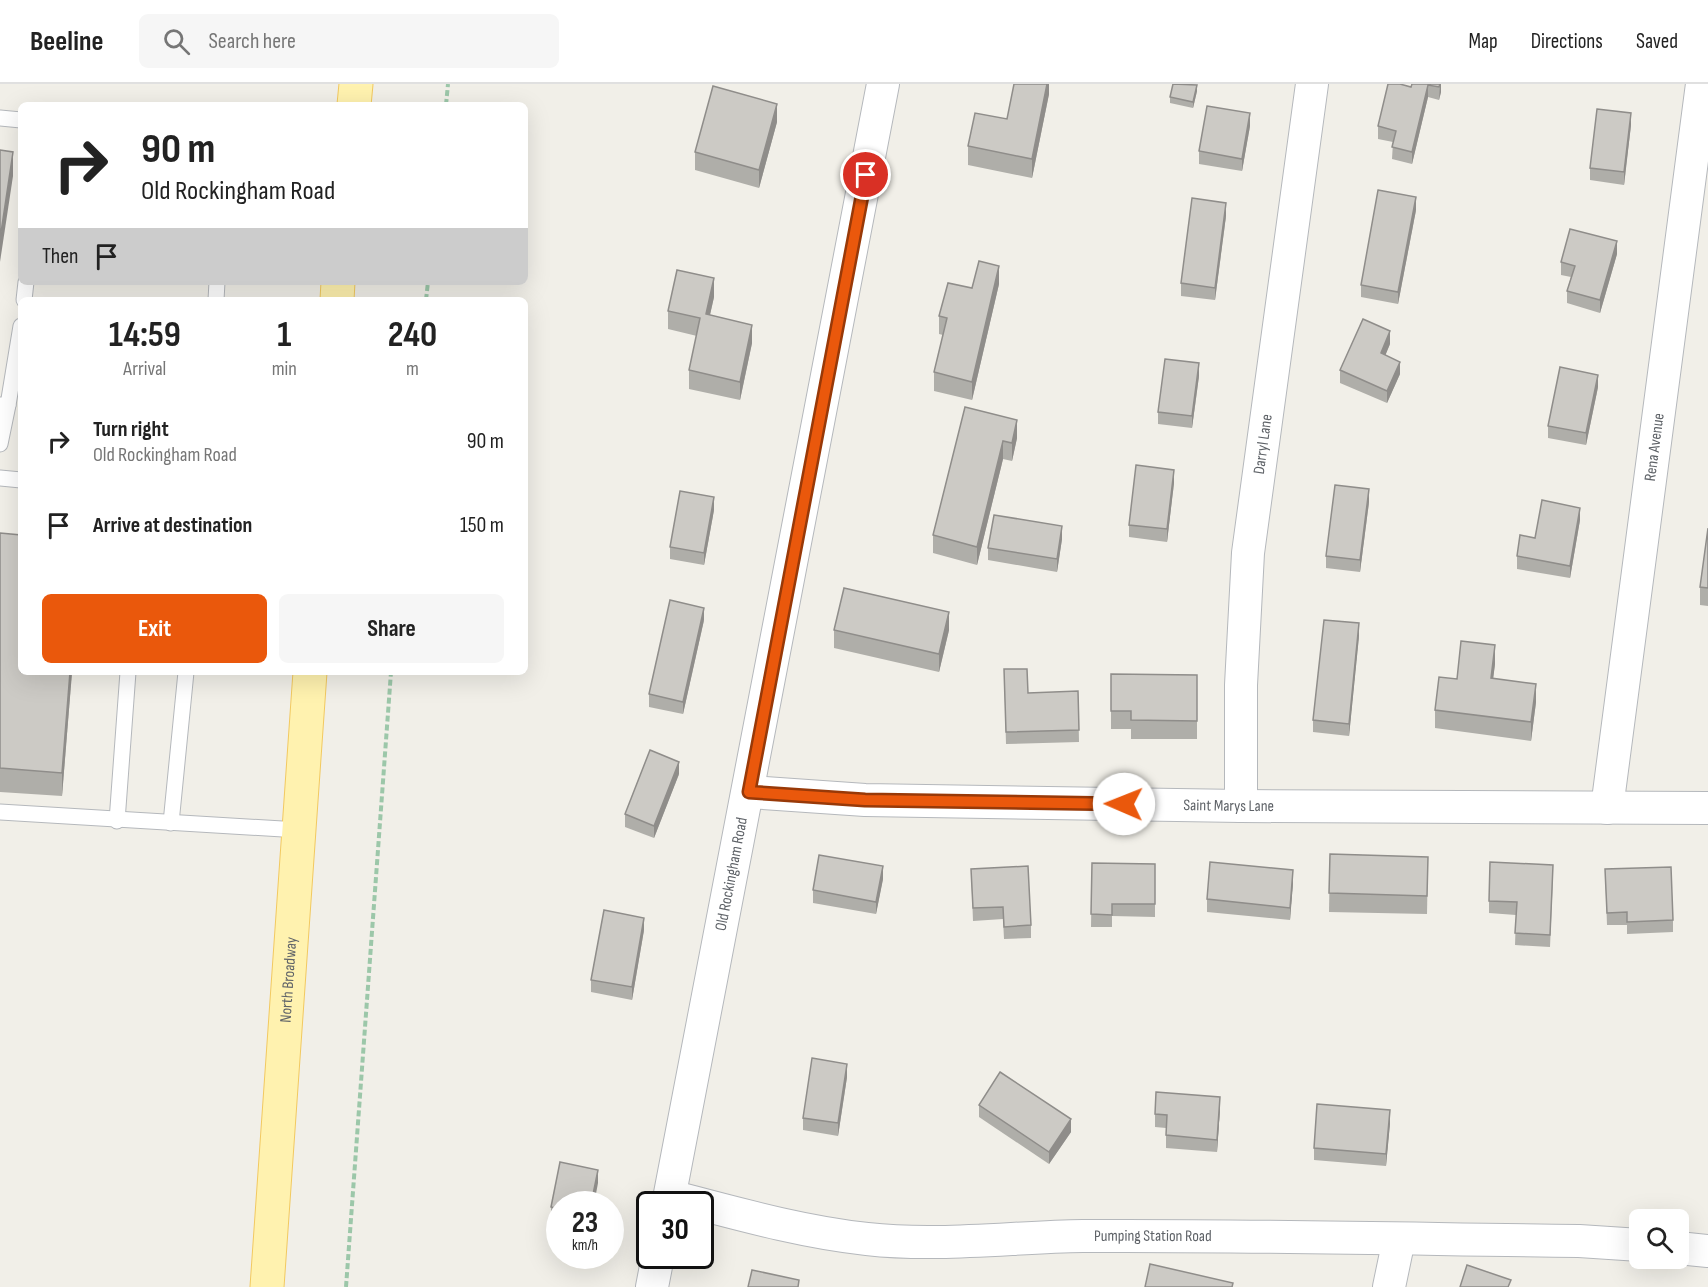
<!DOCTYPE html>
<html lang="en">
<head>
<meta charset="utf-8">
<style>
  :root { --surface:#fff; --page:#f6f6f6; --text:#222; --muted:#767676; --line:#e0e0e0; --accent:#ea580c }
  body { margin:0; font-family:"Sofia Sans Condensed",sans-serif; background:var(--page); color:var(--text); height:100vh; display:flex; flex-direction:column; font-size:22px; white-space:nowrap }
  * { box-sizing:border-box; margin:0 }
  p { font-size:20px; color:var(--muted) }
  .icon { flex:none; width:33px; height:33px; fill:none; stroke:currentColor; stroke-width:2; stroke-linecap:round; stroke-linejoin:round }
  .map { position:relative; flex:1; overflow:hidden }
  .details { position:absolute; left:18px; top:213px; width:510px; height:378px; display:flex; flex-direction:column; background:var(--surface); border-radius:9px; box-shadow:0 6px 24px #0002 }
  .details>* { flex:none }
  .banner { position:absolute; left:18px; top:18px; width:510px; height:183px; border-radius:9px; box-shadow:0 6px 24px #0002; background:#fff; color:var(--text); overflow:hidden }
  .buttons { position:absolute; left:1629px; top:1125px; display:grid; gap:12px }
  .buttons a { display:grid; place-items:center; width:60px; height:60px; border-radius:9px; background:var(--surface); box-shadow:0 6px 24px #0002; font-size:30px }
  .speed { position:absolute; left:546px; top:1107px; display:flex; gap:12px; font-size:30px; font-weight:700; text-align:center }
  .speed>* { display:grid; place-content:center; width:78px; height:78px; border-radius:50%; background:var(--surface); box-shadow:0 6px 24px #0002; line-height:1 }
  .speed small { font-size:15px; font-weight:400 }
  .speed .limit { border:3px solid #111; border-radius:9px; background:#fff; color:#111 }
  .pin { position:absolute; display:grid; place-items:center; width:51px; height:51px; color:#fff; margin:-26px; border:3px solid #fff; border-radius:50%; box-shadow:0 2px 6px #0007 }
  .me { position:absolute; width:66px; margin:-33px; rotate:271deg; stroke-linejoin:round; filter:drop-shadow(0 0 4px #0008) }
  .turn { display:flex; align-items:center; gap:21px; height:126px; padding:0 24px; font-size:27px }
  .turn .icon { width:78px; height:78px; stroke-width:2.5 }
  .turn b { display:block; font-size:42px; line-height:51px }
  .then { display:flex; align-items:center; height:57px; padding:0 24px; background:#0003; gap:12px; font-size:22px }
  .eta { display:flex; justify-content:space-evenly; align-items:center; height:102px; text-align:center }
  .eta b { font-size:36px; font-weight:700; line-height:42px }
  .cta { display:flex; gap:12px; margin-top:auto; padding:12px 24px }
  .cta a { flex:1; height:69px; border-radius:9px; background:var(--accent); color:#fff; font-size:24px; font-weight:700; line-height:69px; text-align:center }
  .cta a+a { background:var(--page); color:var(--text) }
  ul { padding:0; list-style:none }
  li { display:flex; align-items:center; gap:18px; height:84px; padding:0 24px }
  li div { flex:1 }
  li b { display:block; font-size:22px }
  li em { font-style:normal }
  header { display:flex; align-items:center; gap:36px; box-sizing:border-box; height:84px; padding:0 30px; background:var(--surface); border-bottom:2px solid var(--line) }
  header strong { font-size:28px }
  nav { display:flex; gap:33px; margin-inline-start:auto; font-size:21px }
  .search { width:420px; height:54px; background:var(--page); display:flex; align-items:center; gap:15px; box-sizing:border-box; padding:0 21px; border-radius:9px; color:var(--muted); font-size:22px }
  .map>svg:first-child { display:block }
  .lines { fill:none; stroke-linecap:round; stroke-linejoin:round }
  .lane-casing { stroke:#b5b8bc; stroke-width:17 }
  .street-casing { stroke:#b5b8bc; stroke-width:34 }
  .primary-casing { stroke:#f2c960; stroke-width:35 }
  .path { stroke:#9cc7a9; stroke-width:4; stroke-dasharray:6 3; stroke-linecap:butt }
  .lane { stroke:#fff; stroke-width:15 }
  .street { stroke:#fff; stroke-width:32 }
  .primary { stroke:#fff2af; stroke-width:33 }
  .wall { fill:#afaea9 }
  .shaded-wall { fill:#8f8d8a }
  .building { fill:#cccac5; stroke:#8f8d8a; stroke-width:1.5 }
  .route-casing { stroke:#983908; stroke-width:15 }
  .route { stroke:#ea580c; stroke-width:10 }
  .labels { text-anchor:middle; dominant-baseline:central; stroke-width:5; stroke-linejoin:round; paint-order:stroke }
  .street-label { font-size:16px; fill:#5f6368; stroke:#fff }
</style>
</head>
<body>
<header>
<strong>Beeline</strong>
<div class="search"><svg class="icon" aria-label="search" viewBox="0 0 24 24"><circle cx="10" cy="10" r="6"/><path d="M15 15l6 6"/></svg>Search here</div>
<nav><a>Map</a><a>Directions</a><a>Saved</a></nav>
</header>
<div class="map">
<svg width="1708" height="1203" viewBox="0 0 1708 1203">
  <rect width="100%" height="100%" fill="#f1efe8"/>
  <g class="lines">
    <defs>
      <g id="lane">
        <polyline points="0,34 21,36"/>
        <polyline points="24,216 26,198"/>
        <polyline points="216,216 217,198"/>
        <polyline points="0,321 8,321 0,360"/>
        <polyline points="8,321 21,242"/>
        <polyline points="0,394 21,396"/>
        <polyline points="0,728 299,746"/>
        <polyline points="117,737 128,588"/>
        <polyline points="171,739 186,588"/>
      </g>
      <g id="street">
        <path id="s1" d="M749 708 865 716 1241 722 1708 724"/>
        <path id="s2" d="M1241 722V601L1248 469 1312 0"/>
        <path id="s3" d="M1607 724 1702 0"/>
        <path id="s4" d="M670 1112C735 1129 801 1148 867 1155 938 1163 1012 1153 1083 1152 1248 1151 1414 1155 1579 1157L1640 1161"/>
        <path id="s5" d="M668 1120 883 0"/>
        <polyline points="1678,1164 1708,1167"/>
        <polyline points="652,1203 658,1172"/>
        <polyline points="1389,1203 1399,1155"/>
      </g>
      <g id="primary">
        <polyline points="354,21 356,0"/>
        <polyline points="337,216 338,198"/>
        <path id="s6" d="M267 1203 310 588"/>
      </g>
    </defs>
    <use href="#lane" class="lane-casing"/>
    <use href="#street" class="street-casing"/>
    <use href="#primary" class="primary-casing"/>
    <g class="path">
      <polyline points="446,21 448,0"/>
      <polyline points="426,216 428,198"/>
      <polyline points="346,1203 391,588"/>
    </g>
    <use href="#lane" class="lane"/>
    <use href="#street" class="street"/>
    <use href="#primary" class="primary"/>
  </g>
  <g class="wall">
    <polygon points="1049,0 1049,10 1032,94 968,81 968,62 1007,35"/>
    <polygon points="1412,0 1441,0 1441,8 1439,16 1428,13 1412,80 1392,75 1393,58 1378,55 1378,42 1411,3"/>
    <polygon points="1197,7 1193,24 1170,19 1170,13"/>
    <polygon points="777,38 759,104 695,86 695,68"/>
    <polygon points="1631,41 1624,101 1590,96 1590,84"/>
    <polygon points="1250,42 1242,87 1199,80 1199,67"/>
    <polygon points="1416,126 1398,220 1361,213 1361,201"/>
    <polygon points="1226,132 1215,216 1181,212 1181,199"/>
    <polygon points="1617,170 1600,229 1567,219 1567,207 1571,193 1561,191 1561,178"/>
    <polygon points="999,200 972,316 934,307 934,288 943,251 939,250 939,232 972,204"/>
    <polygon points="714,213 710,231 752,259 740,316 689,305 689,286 697,252 668,245 668,227"/>
    <polygon points="1390,260 1385,271 1400,290 1387,319 1340,299 1340,286"/>
    <polygon points="1199,292 1192,344 1158,340 1158,328"/>
    <polygon points="1598,303 1586,361 1548,354 1548,342"/>
    <polygon points="965,323 1017,354 1012,377 1003,375 977,481 933,469 933,451"/>
    <polygon points="1174,399 1167,458 1129,453 1129,441"/>
    <polygon points="1369,418 1360,488 1326,484 1326,472"/>
    <polygon points="714,426 704,481 670,475 670,463"/>
    <polygon points="1580,436 1570,494 1517,485 1517,472 1535,454"/>
    <polygon points="1708,444 1708,522 1700,521 1700,503"/>
    <polygon points="0,449 72,588 62,712 0,708"/>
    <polygon points="1062,455 1057,488 988,476 988,464"/>
    <polygon points="704,536 683,630 649,623 649,610"/>
    <polygon points="834,546 949,546 939,588 834,564"/>
    <polygon points="1359,552 1349,652 1313,648 1313,636"/>
    <polygon points="1495,580 1493,594 1536,618 1531,657 1435,644 1435,626 1457,595"/>
    <polygon points="1004,585 1028,609 1078,607 1079,658 1006,660"/>
    <polygon points="1111,590 1197,591 1197,655 1131,655 1131,645 1111,645"/>
    <polygon points="679,690 654,754 625,743 625,730"/>
    <polygon points="1330,770 1428,773 1427,830 1329,828"/>
    <polygon points="1092,779 1155,780 1155,833 1112,832 1112,843 1091,843"/>
    <polygon points="971,785 1031,841 1031,854 1004,855 1003,835 973,837"/>
    <polygon points="1605,785 1673,836 1673,848 1627,850 1627,841 1607,841"/>
    <polygon points="1553,793 1550,863 1515,861 1516,831 1489,829 1489,817"/>
    <polygon points="883,795 876,830 813,819 813,806"/>
    <polygon points="1293,799 1290,836 1207,828 1207,815"/>
    <polygon points="644,846 632,916 591,908 591,896"/>
    <polygon points="847,993 838,1052 803,1046 803,1034"/>
    <polygon points="979,1021 1071,1048 1049,1080 979,1033"/>
    <polygon points="1220,1025 1217,1068 1166,1064 1166,1044 1155,1043 1155,1030"/>
    <polygon points="1390,1039 1386,1082 1314,1076 1314,1064"/>
    <polygon points="598,1099 560,1120 560,1137 551,1135 551,1123"/>
  </g>
  <g class="shaded-wall">
    <polygon points="1047,0 1049,0 1049,10 1032,94 1032,75"/>
    <polygon points="1440,0 1441,0 1441,8 1439,16"/>
    <polygon points="1197,1 1197,7 1193,24 1193,18"/>
    <polygon points="1428,1 1428,13 1412,80 1412,68"/>
    <polygon points="777,20 777,38 759,104 759,86"/>
    <polygon points="1250,29 1250,42 1242,87 1242,75"/>
    <polygon points="1631,29 1631,41 1624,101 1624,88"/>
    <polygon points="13,68 13,92 0,178 0,155"/>
    <polygon points="1416,113 1416,126 1398,220 1398,208"/>
    <polygon points="1226,119 1226,132 1215,216 1215,204"/>
    <polygon points="1617,157 1617,170 1600,229 1600,216"/>
    <polygon points="999,182 999,200 972,316 972,298"/>
    <polygon points="714,194 714,213 706,248 706,230"/>
    <polygon points="752,241 752,259 740,316 740,298"/>
    <polygon points="1390,247 1390,260 1381,282 1381,269"/>
    <polygon points="1400,278 1400,290 1387,319 1387,307"/>
    <polygon points="1199,279 1199,292 1192,344 1192,332"/>
    <polygon points="1598,291 1598,303 1586,361 1586,349"/>
    <polygon points="1017,336 1017,354 1012,377 1012,359"/>
    <polygon points="1003,357 1003,375 977,481 977,463"/>
    <polygon points="1174,386 1174,399 1167,458 1167,445"/>
    <polygon points="1369,405 1369,418 1360,488 1360,476"/>
    <polygon points="714,413 714,426 704,481 704,469"/>
    <polygon points="1580,424 1580,436 1570,494 1570,482"/>
    <polygon points="1062,442 1062,455 1057,488 1057,475"/>
    <polygon points="704,524 704,536 683,630 683,618"/>
    <polygon points="949,528 949,546 939,588 939,570"/>
    <polygon points="1359,539 1359,552 1349,652 1349,640"/>
    <polygon points="1495,561 1495,580 1491,612 1491,594"/>
    <polygon points="70,588 72,588 62,712 62,689"/>
    <polygon points="1536,600 1536,618 1531,657 1531,638"/>
    <polygon points="679,678 679,690 654,754 654,742"/>
    <polygon points="883,782 883,795 876,830 876,818"/>
    <polygon points="1293,786 1293,799 1290,836 1290,824"/>
    <polygon points="644,834 644,846 632,916 632,903"/>
    <polygon points="847,980 847,993 838,1052 838,1039"/>
    <polygon points="1220,1013 1220,1025 1217,1068 1217,1056"/>
    <polygon points="1390,1026 1390,1039 1386,1082 1386,1070"/>
    <polygon points="1071,1035 1071,1048 1049,1080 1049,1068"/>
    <polygon points="598,1086 598,1099 594,1120 591,1120"/>
  </g>
  <g class="building">
    <polygon points="1014,0 1047,0 1032,75 968,62 975,29 1007,35"/>
    <polygon points="1173,0 1197,1 1193,18 1170,13"/>
    <polygon points="1388,0 1400,0 1411,3 1412,0 1440,0 1439,3 1428,1 1412,68 1392,63 1396,47 1378,42"/>
    <polygon points="713,2 777,20 759,86 695,68"/>
    <polygon points="1207,22 1250,29 1242,75 1199,67"/>
    <polygon points="1597,25 1631,29 1624,88 1590,84"/>
    <polygon points="0,66 13,68 0,155"/>
    <polygon points="1378,106 1416,113 1398,208 1361,201"/>
    <polygon points="1192,114 1226,119 1215,204 1181,199"/>
    <polygon points="1570,145 1617,157 1600,216 1567,207 1575,182 1561,178"/>
    <polygon points="979,177 999,182 972,298 934,288 947,234 939,232 948,199 972,204"/>
    <polygon points="677,186 714,194 706,230 752,241 740,298 689,286 700,234 668,227"/>
    <polygon points="1363,235 1390,247 1381,269 1400,278 1387,307 1340,286"/>
    <polygon points="1165,275 1199,279 1192,332 1158,328"/>
    <polygon points="1560,283 1598,291 1586,349 1548,342"/>
    <polygon points="965,323 1017,336 1012,359 1003,357 977,463 933,451"/>
    <polygon points="1136,381 1174,386 1167,445 1129,441"/>
    <polygon points="1335,401 1369,405 1360,476 1326,472"/>
    <polygon points="680,407 714,413 704,469 670,463"/>
    <polygon points="1542,416 1580,424 1570,482 1517,472 1520,451 1535,454"/>
    <polygon points="994,431 1062,442 1057,475 988,464"/>
    <polygon points="1708,444 1708,504 1700,503"/>
    <polygon points="0,449 21,451 21,588 70,588 62,689 0,684"/>
    <polygon points="844,504 949,528 939,570 834,546"/>
    <polygon points="670,516 704,524 683,618 649,610"/>
    <polygon points="1324,536 1359,539 1349,640 1313,636"/>
    <polygon points="1461,557 1495,561 1491,594 1536,600 1531,638 1435,626 1439,593 1457,595"/>
    <polygon points="1004,585 1027,585 1028,609 1078,607 1079,646 1006,648"/>
    <polygon points="1111,590 1197,591 1197,637 1131,636 1131,627 1111,627"/>
    <polygon points="650,666 679,678 654,742 625,730"/>
    <polygon points="1330,770 1428,773 1427,812 1329,809"/>
    <polygon points="819,771 883,782 876,818 813,806"/>
    <polygon points="1210,778 1293,786 1290,824 1207,815"/>
    <polygon points="1490,778 1553,781 1550,851 1515,849 1517,818 1489,817"/>
    <polygon points="1092,779 1155,780 1155,820 1112,820 1112,831 1091,830"/>
    <polygon points="1028,782 1031,841 1004,843 1003,823 973,824 971,785"/>
    <polygon points="1671,783 1673,836 1627,838 1627,828 1607,829 1605,785"/>
    <polygon points="604,826 644,834 632,903 591,896"/>
    <polygon points="812,974 847,980 838,1039 803,1034"/>
    <polygon points="1000,988 1071,1035 1049,1068 979,1021"/>
    <polygon points="1156,1008 1220,1013 1217,1056 1166,1051 1167,1031 1155,1030"/>
    <polygon points="1317,1020 1390,1026 1386,1070 1314,1064"/>
    <polygon points="560,1078 598,1086 591,1120 560,1120 560,1125 551,1123"/>
    <polygon points="1150,1180 1233,1199 1232,1203 1145,1203"/>
    <polygon points="1467,1181 1511,1196 1508,1203 1460,1203"/>
    <polygon points="752,1186 799,1196 798,1203 748,1203"/>
  </g>
  <g class="lines">
    <defs>
      <polyline id="route" points="866,91 749,708 865,716 1124,720"/>
    </defs>
    <use href="#route" class="route-casing"/>
    <use href="#route" class="route"/>
  </g>
  <g class="labels">
    <g class="street-label">
      <text stroke="none"><textPath href="#s2" startOffset="363">Darryl Lane</textPath></text>
      <text stroke="none"><textPath href="#s3" startOffset="364">Rena Avenue</textPath></text>
      <text stroke="none"><textPath href="#s1" startOffset="480">Saint Marys Lane</textPath></text>
      <text stroke="none"><textPath href="#s5" startOffset="336">Old Rockingham Road</textPath></text>
      <text stroke="none"><textPath href="#s6" startOffset="308">North Broadway</textPath></text>
      <text stroke="none"><textPath href="#s4" startOffset="488">Pumping Station Road</textPath></text>
    </g>
  </g>
</svg>
<div class="buttons">
<a><svg class="icon" aria-label="search" viewBox="0 0 24 24"><circle cx="10" cy="10" r="6"/><path d="M15 15l6 6"/></svg></a>
</div>
<div class="speed"><div>23<small>km/h</small></div><div class="limit">30</div></div>
<div class="pin" style="left:866px;top:91px;background:#d93025"><svg class="icon" aria-label="arrive" viewBox="0 0 24 24"><path d="M6 21V4h12l-3 4 3 4H6"/></svg></div>
<svg class="me" style="left:1124px;top:720px" viewBox="-20 -20 40 40"><circle r="19" fill="#fff"/><path d="M0-13L10 11 0 6-10 11z" fill="#ea580c"/></svg>
<div class="banner">
<div class="turn"><svg class="icon" aria-label="right" viewBox="0 0 24 24"><path d="M7 20v-9h11M14 6l5 5-5 5"/></svg><div><b>90 m</b>Old Rockingham Road</div></div>
<div class="then">Then<svg class="icon" aria-label="arrive" viewBox="0 0 24 24"><path d="M6 21V4h12l-3 4 3 4H6"/></svg></div>
</div>
<section class="details">
<div class="eta">
<div><b>14:59</b><p>Arrival</p></div>
<div><b>1</b><p>min</p></div>
<div><b>240</b><p>m</p></div>
</div>
<ul>
<li><svg class="icon" aria-label="right" viewBox="0 0 24 24"><path d="M7 20v-9h11M14 6l5 5-5 5"/></svg><div><b>Turn right</b><p>Old Rockingham Road</p></div><em>90 m</em></li>
<li><svg class="icon" aria-label="arrive" viewBox="0 0 24 24"><path d="M6 21V4h12l-3 4 3 4H6"/></svg><div><b>Arrive at destination</b></div><em>150 m</em></li>
</ul>
<div class="cta"><a>Exit</a><a>Share</a></div>
</section>
</div>
</body>
</html>
